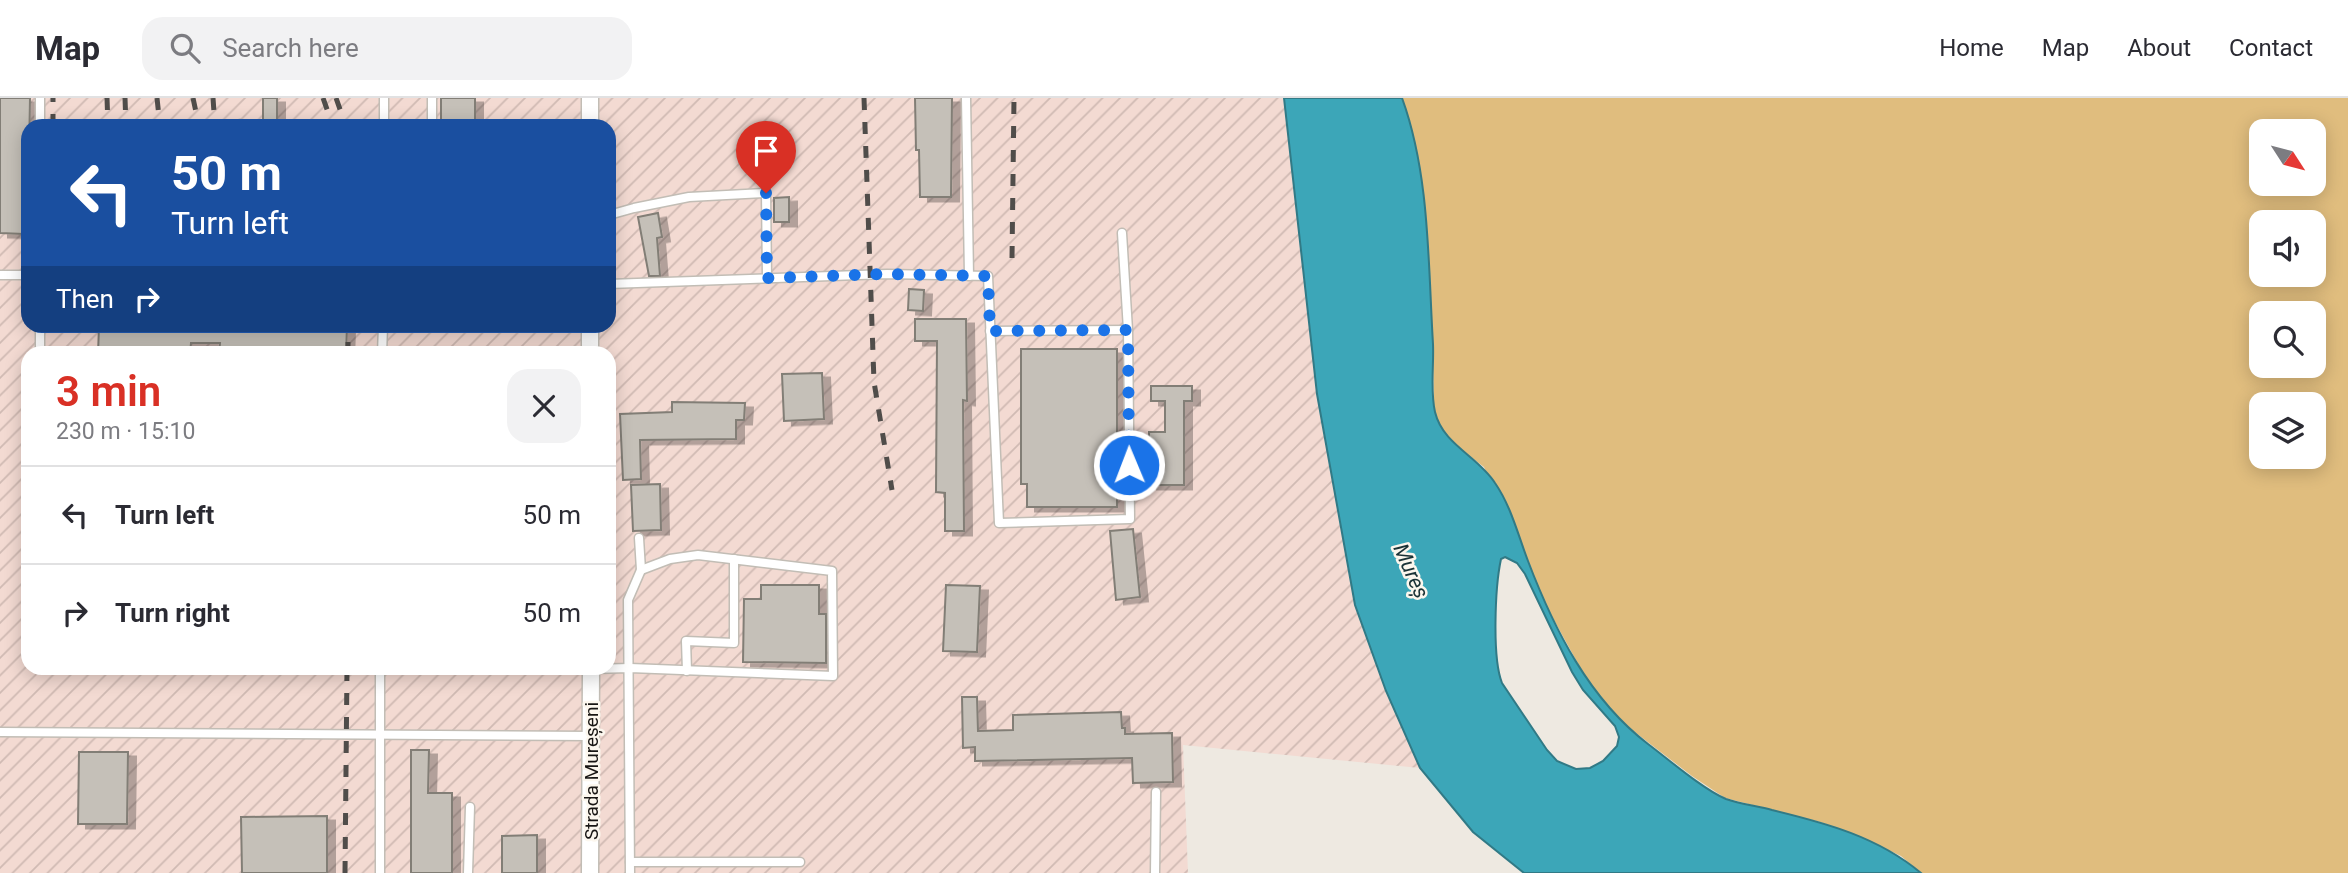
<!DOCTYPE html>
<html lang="en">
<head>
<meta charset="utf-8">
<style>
  :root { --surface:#fff; --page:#f2f2f3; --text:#2b2b33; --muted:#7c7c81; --line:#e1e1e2; --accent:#d93025 }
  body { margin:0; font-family:Roboto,sans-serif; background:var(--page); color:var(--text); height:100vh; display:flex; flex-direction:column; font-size:26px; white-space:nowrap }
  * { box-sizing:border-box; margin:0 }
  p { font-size:23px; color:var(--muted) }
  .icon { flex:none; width:38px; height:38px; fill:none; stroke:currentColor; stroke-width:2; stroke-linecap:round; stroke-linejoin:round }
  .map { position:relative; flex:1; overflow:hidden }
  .sheet { position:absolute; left:21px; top:248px; width:595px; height:329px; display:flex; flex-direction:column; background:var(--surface); border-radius:21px; box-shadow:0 4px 18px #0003 }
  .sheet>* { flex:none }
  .hud { position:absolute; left:21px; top:21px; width:595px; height:214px; border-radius:21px; box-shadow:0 4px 18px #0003; background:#1a4fa0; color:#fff; overflow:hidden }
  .needle { width:46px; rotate:126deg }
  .fabs { position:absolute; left:2249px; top:21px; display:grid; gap:14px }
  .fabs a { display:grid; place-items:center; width:77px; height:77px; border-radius:14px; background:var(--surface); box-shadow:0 4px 18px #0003; font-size:35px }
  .pin { position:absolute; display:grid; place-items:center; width:60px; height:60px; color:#fff; margin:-72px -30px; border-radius:50% 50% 50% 0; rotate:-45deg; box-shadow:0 0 7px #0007 }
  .pin .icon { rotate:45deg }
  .me { position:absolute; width:77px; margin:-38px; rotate:359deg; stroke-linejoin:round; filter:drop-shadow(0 0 5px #0008) }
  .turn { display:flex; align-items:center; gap:24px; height:147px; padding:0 35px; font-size:32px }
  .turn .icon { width:91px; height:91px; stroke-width:2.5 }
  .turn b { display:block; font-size:49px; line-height:60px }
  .then { display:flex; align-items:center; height:66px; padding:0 35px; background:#0003; gap:14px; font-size:26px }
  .round { display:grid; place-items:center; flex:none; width:74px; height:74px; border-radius:21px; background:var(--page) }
  .head { display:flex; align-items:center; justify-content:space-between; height:119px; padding:0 35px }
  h1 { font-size:42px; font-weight:600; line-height:52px; color:var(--accent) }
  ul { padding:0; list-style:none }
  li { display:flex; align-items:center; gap:21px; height:98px; padding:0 35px; border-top:2px solid var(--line) }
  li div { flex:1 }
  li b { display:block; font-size:26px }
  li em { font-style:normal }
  header { display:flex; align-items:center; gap:42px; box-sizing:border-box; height:98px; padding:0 35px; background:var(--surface); border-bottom:2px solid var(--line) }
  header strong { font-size:33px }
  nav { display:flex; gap:38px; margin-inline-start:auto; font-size:24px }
  .search { width:490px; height:63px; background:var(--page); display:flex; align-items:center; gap:18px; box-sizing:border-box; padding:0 24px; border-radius:21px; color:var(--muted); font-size:26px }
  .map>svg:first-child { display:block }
  .industrial { fill:url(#industrial-furrows); fill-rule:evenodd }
  .green { fill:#e0bd7e; fill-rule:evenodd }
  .water { fill:#3ca6b8; stroke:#317a86; stroke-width:2; fill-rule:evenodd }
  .building { fill:#c5c0b8; stroke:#827e76; stroke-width:2; filter:url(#shadow) }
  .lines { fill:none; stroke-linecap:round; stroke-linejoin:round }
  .service-casing { stroke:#c2bdb5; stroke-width:11 }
  .minor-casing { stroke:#c2bdb5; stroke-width:19 }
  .service { stroke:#fff; stroke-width:8 }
  .minor { stroke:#fff; stroke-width:16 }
  .rail { stroke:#504d4a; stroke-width:5; stroke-dasharray:12 12; stroke-linecap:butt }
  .route { stroke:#1a73e8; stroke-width:12; stroke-dasharray:0 21.6 }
  .labels { text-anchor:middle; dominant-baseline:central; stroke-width:5; stroke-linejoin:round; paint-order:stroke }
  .street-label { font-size:19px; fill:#171513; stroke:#fcf7ee }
  .water-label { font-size:21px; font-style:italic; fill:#1a3236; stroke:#fcf7ee }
</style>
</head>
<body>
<header>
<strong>Map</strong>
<div class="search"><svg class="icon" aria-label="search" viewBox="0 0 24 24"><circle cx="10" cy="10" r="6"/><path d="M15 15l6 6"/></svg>Search here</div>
<nav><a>Home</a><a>Map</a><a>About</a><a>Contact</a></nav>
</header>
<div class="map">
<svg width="2348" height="775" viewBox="0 0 2348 775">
  <defs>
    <pattern id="industrial-furrows" width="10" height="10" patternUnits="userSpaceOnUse" patternTransform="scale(1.75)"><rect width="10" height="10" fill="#f3dad2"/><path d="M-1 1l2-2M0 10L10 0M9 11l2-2" fill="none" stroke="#d0bab3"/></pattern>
    <filter id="shadow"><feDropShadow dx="8" dy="4.5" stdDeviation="0" flood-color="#0004"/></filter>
  </defs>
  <rect width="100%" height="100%" fill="#eee9e1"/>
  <path class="industrial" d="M0 0H1284L1317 296 1355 507 1386 593 1420 670 1183 647 1188 775H0ZM28 28H609V228H28ZM28 256H609V570H28Z"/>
  <path class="green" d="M1402 0H2348V775H1921L1901 758 1852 735 1820 724 1725 700 1692 678 1619 622 1588 584 1549 513 1484 369 1459 350 1440 330 1434 311 1433 256 1423 89ZM2261 33H2314V86H2261ZM2261 124H2314V177H2261ZM2261 215H2314V268H2261ZM2261 306H2314V359H2261Z"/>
  <path class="water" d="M1284 0H1402C1430 77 1428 165 1433 246 1434 268 1430 293 1435 314 1443 347 1478 358 1495 385 1511 408 1518 437 1528 463 1554 531 1589 601 1648 646 1668 661 1704 692 1726 701 1740 706 1757 708 1772 712 1826 725 1878 739 1921 775H1524L1473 734 1420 670 1386 593 1355 507 1317 296ZM1505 459 1517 465 1525 476 1572 574 1583 592 1615 628 1619 639 1617 648 1603 663 1590 670 1576 671 1557 663 1547 652 1502 585C1492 560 1495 489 1501 461Z"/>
  <g class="building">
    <polygon points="0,0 30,0 28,111 24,111 24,136 0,135"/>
    <rect x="263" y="0" width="14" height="28"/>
    <rect x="441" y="0" width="34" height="28"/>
    <polygon points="915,0 952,0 951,99 920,99 919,52 916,52"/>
    <polygon points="789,99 789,124 774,124 774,100"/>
    <polygon points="658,115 662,139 657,140 660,178 649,178 638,119"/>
    <polygon points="909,191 924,192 923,213 908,212"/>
    <polygon points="915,221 966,221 967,303 963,302 964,433 945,433 945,395 936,394 937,243 915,243"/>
    <polygon points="99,228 347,228 346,256 219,256 220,245 191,245 190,256 98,256"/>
    <polygon points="1021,251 1117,251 1117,409 1027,409 1027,386 1021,386"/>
    <polygon points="822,275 824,321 784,323 782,276"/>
    <polygon points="1151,288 1192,288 1192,303 1184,303 1184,387 1149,387 1149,334 1165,334 1165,303 1151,303"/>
    <polygon points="672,304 745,305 744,322 736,322 736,341 640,342 641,381 623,382 620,316 672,314"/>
    <polygon points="660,386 661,432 633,433 631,387"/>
    <polygon points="1133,431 1140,499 1116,502 1110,433"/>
    <polygon points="761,487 819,487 819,516 826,516 826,565 743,564 744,501 761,501"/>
    <polygon points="946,487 980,488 977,554 943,553"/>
    <polygon points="962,599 977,599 978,633 1013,632 1013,617 1121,614 1122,630 1125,630 1125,636 1172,635 1173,684 1133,685 1132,660 975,663 975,649 963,650"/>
    <polygon points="411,652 429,652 428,695 452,695 452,775 411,775"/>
    <polygon points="79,654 128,654 127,726 78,726"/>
    <polygon points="327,718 327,775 242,775 241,719"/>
    <polygon points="537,737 537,775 502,775 502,738"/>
  </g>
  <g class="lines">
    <defs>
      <g id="service">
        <polyline points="966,0 969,178"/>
        <polyline points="240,26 240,28"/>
        <polyline points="40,28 40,0"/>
        <polyline points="384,28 384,0"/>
        <polyline points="432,28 432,0"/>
        <polyline points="609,117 634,110 689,99 766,95 767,180"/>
        <polyline points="0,177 28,177"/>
        <polyline points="609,186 887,176 988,178 999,425 1130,421 1128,232 1122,135"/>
        <polyline points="40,228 40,256"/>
        <polyline points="990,233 1128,232"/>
        <polyline points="382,256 383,228"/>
        <polyline points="591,571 630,570 833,578 832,473 698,457 670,461 641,472"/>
        <polyline points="687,573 686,543 734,545 734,461"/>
        <polyline points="0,634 590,638"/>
        <polyline points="630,764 800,764"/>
        <polyline points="380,775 380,570"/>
        <polyline points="468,775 470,709"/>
        <polyline points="630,775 628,502 641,472 639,440"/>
        <polyline points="1155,775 1156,694"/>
      </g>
      <g id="minor">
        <polyline points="590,0 590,28"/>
        <polyline points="590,228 590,256"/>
        <polyline points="590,775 591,570"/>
      </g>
    </defs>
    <use href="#service" class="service-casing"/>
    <use href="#minor" class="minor-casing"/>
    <use href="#service" class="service"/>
    <use href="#minor" class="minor"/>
    <g class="rail">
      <polyline points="107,0 108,28"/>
      <polyline points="125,0 126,28"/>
      <polyline points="157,0 160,28"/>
      <polyline points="193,0 199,28"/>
      <polyline points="213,0 215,28"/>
      <polyline points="323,0 333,28"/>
      <polyline points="336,0 346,28"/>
      <polyline points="864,0 874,284 892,392"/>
      <polyline points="53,28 53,0"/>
      <polyline points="1012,160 1014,0"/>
      <polyline points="348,256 348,228"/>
      <polyline points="345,775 347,570"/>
    </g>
  </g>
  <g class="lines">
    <polyline class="route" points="766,95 767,180 887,176 988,178 990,233 1128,232 1129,367"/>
  </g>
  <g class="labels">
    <g class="street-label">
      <text transform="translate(591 673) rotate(-90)">Strada Mureșeni</text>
    </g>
    <g class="water-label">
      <text transform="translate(1411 473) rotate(66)">Mureș</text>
    </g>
  </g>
</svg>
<div class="fabs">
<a><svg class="needle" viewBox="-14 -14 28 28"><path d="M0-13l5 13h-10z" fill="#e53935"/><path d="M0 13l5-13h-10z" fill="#7c7c81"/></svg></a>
<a><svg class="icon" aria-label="sound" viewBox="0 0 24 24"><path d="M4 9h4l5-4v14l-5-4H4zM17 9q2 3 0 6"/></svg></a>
<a><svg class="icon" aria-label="search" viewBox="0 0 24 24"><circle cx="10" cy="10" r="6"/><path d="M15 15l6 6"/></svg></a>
<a><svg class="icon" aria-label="layers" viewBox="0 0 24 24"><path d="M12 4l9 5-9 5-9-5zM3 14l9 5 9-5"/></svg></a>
</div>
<div class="pin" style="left:766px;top:95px;background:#d93025"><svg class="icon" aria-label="arrive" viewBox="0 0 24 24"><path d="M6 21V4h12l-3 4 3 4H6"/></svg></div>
<svg class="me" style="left:1129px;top:367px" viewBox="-20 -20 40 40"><circle r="17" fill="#1a73e8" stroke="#fff" stroke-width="3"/><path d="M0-11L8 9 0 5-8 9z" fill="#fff"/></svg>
<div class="hud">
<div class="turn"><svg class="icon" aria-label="left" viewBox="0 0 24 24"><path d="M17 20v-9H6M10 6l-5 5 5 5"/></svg><div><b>50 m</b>Turn left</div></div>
<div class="then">Then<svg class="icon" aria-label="right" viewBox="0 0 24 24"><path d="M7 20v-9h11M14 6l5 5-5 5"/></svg></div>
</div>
<section class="sheet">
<div class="head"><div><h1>3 min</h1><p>230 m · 15:10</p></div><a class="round"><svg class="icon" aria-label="close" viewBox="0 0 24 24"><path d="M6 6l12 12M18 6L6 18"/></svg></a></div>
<ul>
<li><svg class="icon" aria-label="left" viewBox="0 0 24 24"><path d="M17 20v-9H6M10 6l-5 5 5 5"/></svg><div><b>Turn left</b></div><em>50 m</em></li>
<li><svg class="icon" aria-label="right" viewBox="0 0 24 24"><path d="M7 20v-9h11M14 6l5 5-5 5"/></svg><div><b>Turn right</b></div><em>50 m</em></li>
</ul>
</section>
</div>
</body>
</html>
